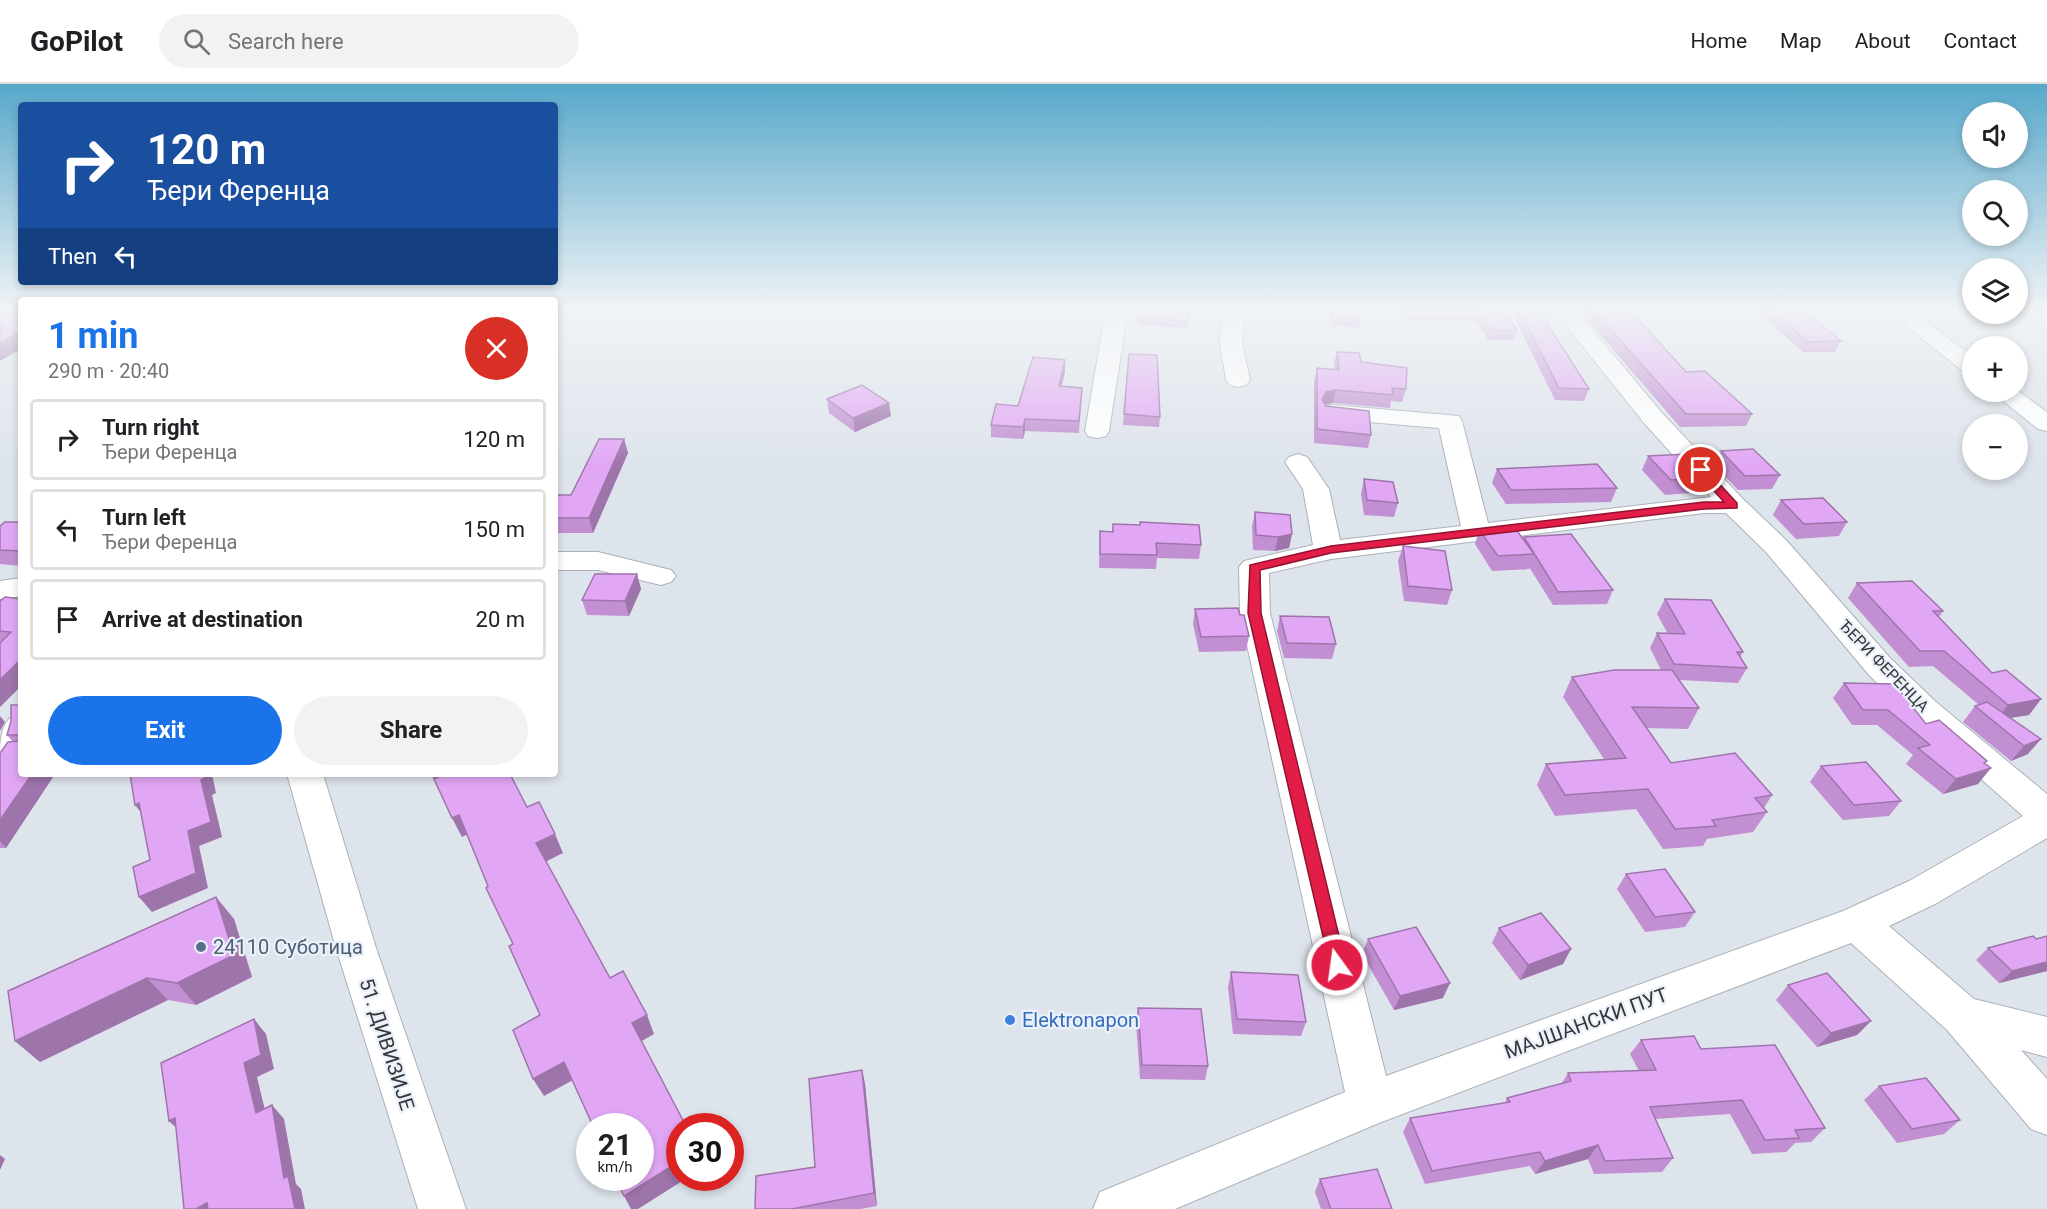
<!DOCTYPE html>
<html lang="en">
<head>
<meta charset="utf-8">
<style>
  :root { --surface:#fff; --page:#f2f2f2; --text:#202124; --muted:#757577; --line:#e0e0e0; --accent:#1a73e8 }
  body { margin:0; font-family:Roboto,sans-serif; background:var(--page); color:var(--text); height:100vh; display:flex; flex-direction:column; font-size:22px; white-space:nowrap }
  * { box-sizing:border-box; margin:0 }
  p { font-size:20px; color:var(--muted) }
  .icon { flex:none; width:33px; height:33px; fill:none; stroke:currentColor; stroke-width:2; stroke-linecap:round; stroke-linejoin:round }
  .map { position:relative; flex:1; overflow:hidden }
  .panel { position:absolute; left:18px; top:213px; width:540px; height:480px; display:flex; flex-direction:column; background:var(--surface); border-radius:6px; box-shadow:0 3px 9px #0003 }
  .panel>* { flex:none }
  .top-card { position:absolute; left:18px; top:18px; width:540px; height:183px; border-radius:6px; box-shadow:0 3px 9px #0003; background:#1a4fa0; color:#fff; overflow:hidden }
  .tools { position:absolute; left:1962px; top:18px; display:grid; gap:12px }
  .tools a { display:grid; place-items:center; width:66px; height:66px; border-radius:50%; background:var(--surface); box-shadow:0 3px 9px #0003; font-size:30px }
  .speed { position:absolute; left:576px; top:1029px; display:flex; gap:12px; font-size:30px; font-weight:700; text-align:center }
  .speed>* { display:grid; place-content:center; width:78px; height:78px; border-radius:50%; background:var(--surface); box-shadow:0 3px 9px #0003; line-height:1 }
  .speed small { font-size:15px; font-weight:400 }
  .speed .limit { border:9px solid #d22; background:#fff; color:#111 }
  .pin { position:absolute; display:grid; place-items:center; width:51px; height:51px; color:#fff; margin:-26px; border:3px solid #fff; border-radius:50%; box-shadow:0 2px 6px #0007 }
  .me { position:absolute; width:66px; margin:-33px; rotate:346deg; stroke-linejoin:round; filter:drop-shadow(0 0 4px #0008) }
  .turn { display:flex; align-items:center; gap:21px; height:126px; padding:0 30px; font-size:27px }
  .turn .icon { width:78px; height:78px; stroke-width:2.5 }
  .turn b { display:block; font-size:42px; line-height:51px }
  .then { display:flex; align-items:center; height:57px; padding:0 30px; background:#0003; gap:12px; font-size:22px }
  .round { display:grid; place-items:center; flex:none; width:63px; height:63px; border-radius:32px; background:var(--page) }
  .headline { display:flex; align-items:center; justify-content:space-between; height:102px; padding:0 30px }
  h1 { font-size:36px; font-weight:700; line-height:45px; color:var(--accent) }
  .primary-button { display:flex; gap:12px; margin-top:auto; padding:12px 30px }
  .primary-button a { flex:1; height:69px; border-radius:36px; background:var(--accent); color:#fff; font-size:24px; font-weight:700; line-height:69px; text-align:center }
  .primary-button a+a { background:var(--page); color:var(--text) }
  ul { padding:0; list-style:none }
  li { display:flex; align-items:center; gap:18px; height:81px; margin:0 12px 9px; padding:0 18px; border:3px solid var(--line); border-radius:6px }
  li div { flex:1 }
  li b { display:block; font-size:22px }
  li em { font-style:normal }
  header { display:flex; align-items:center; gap:36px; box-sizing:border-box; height:84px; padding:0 30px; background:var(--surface); border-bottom:2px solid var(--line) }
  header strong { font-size:28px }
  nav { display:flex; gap:33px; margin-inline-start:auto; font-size:21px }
  .search { width:420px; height:54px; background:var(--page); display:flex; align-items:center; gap:15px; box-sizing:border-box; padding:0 21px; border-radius:33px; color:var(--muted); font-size:22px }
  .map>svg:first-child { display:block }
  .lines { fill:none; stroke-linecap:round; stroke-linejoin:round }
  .minor-casing { stroke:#abb1b8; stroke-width:2 }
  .minor { fill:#fff; fill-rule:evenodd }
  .wall { fill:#c290d2 }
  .shaded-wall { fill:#9e75ab }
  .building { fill:#e2a7f4; stroke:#9e75ab; stroke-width:1.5 }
  .route { fill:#e11d48; stroke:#92132f; stroke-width:1.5 }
  .service-dot { fill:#5c6f8a; stroke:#ebf1f9; stroke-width:2 }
  .shop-dot { fill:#3f7fe0; stroke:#ebf1f9; stroke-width:2 }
  .labels { text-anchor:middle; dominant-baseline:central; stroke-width:4.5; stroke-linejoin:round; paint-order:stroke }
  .street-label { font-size:16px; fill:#34363a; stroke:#ebf1f9 }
  .near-service-label { font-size:20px; fill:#4e5e75; stroke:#ebf1f9; text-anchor:start }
  .near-shop-label { font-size:20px; fill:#366cbe; stroke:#ebf1f9; text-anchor:start }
  .near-street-label { font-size:20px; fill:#34363a; stroke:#ebf1f9 }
</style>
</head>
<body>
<header>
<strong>GoPilot</strong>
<div class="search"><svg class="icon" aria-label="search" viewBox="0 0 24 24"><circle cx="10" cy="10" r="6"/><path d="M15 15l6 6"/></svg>Search here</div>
<nav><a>Home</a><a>Map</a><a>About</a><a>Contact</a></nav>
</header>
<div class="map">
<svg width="2047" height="1125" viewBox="0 0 2047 1125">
  <rect width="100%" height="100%" fill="#dee4ec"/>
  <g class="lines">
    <defs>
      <g id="minor">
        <polygon points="9,225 21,225 21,236 0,246 0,231"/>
        <polygon points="1106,225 1128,225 1109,347 1106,352 1097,354 1088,352 1085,347"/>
        <polygon points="1175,225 1245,225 1242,259 1250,296 1246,301 1238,303 1230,301 1226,296 1220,259 1222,234 1179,229"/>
        <path d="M1553 225H1575L1662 329 1743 415 1786 456 1891 575 1936 618 2047 710V754L1937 819 1889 842 1974 915 2047 933V973L2021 966 2047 995V1051L2031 1045 1947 946 1851 859 1379 1039 1175 1125H1093L1100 1108 1345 1008 1240 529 1239 483 1244 477 1313 461 1303 405 1285 378 1289 373 1298 370 1307 373 1329 405 1340 456 1461 442 1439 344 1333 335 1324 333 1321 328 1324 323 1333 321 1459 332 1462 337 1488 439 1711 413 1644 339ZM1704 429H1726L1766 468 1869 591 1912 634 2023 732 1909 797 1843 827 1386 992 1270 529 1269 489 1331 475Z"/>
        <polygon points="1885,225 1909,225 1972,272 1972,290 1964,288"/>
        <polygon points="2018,307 2047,328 2047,347 2038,345 1992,308"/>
        <polygon points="555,468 598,468 671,486 676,492 671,498 661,501 598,486 555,486"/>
        <polygon points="21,494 21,512 0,515 0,497"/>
        <path d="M21 627C21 651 28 670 0 679 0 655 0 635 21 627Z"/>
        <polygon points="287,690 323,690 376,864 466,1125 418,1125 336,864"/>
      </g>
    </defs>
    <use href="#minor" class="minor-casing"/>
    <use href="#minor" class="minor"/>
  </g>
  <g class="wall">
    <polygon points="1327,225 1356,225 1360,236 1359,243 1333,242"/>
    <polygon points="1396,225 1503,225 1517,246 1514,256 1488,256 1476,237 1402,236"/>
    <polygon points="1516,225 1538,225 1589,305 1584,317 1555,316 1514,233"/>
    <polygon points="1578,225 1629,225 1686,288 1752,330 1746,342 1680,343"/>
    <polygon points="1754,225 1803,225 1841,257 1835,268 1803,268"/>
    <polygon points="1190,226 1188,244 1138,241 1138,234"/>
    <polygon points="1337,268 1361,278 1406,305 1402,318 1391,317 1390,324 1333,319 1325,321 1371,351 1368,364 1314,359 1314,297 1317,284 1335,286 1334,280"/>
    <polygon points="1129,270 1160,333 1159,343 1123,341"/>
    <polygon points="1065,276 1065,288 1061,303 1082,304 1079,349 1025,347 1023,355 991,353 991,341 1018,322"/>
    <polygon points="827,315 891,332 855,348 829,329"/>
    <polygon points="624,355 628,369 593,449 555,449 555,411 571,411"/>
    <polygon points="1721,367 1780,391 1772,405 1738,406 1714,381"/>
    <polygon points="1648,372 1710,394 1704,408 1665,411 1642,386"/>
    <polygon points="1497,385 1617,404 1611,418 1506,420 1492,399"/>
    <polygon points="1364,395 1398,419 1394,433 1364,431 1361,410"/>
    <polygon points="1781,416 1847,438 1839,452 1796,455 1773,431"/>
    <polygon points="1255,428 1292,450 1289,464 1275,467 1253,466 1252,443"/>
    <polygon points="21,438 21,482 0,480 0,442"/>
    <polygon points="1113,440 1201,461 1199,475 1157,474 1156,485 1099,484 1100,447 1112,448"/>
    <polygon points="1479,446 1523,454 1524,453 1613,506 1607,520 1553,521 1529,483 1529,485 1492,487 1475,460"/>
    <polygon points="1403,462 1452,506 1447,521 1404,517 1398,477"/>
    <polygon points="637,490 641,505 629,532 587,531 582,516"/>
    <polygon points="1857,499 1943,527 1939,533 1992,589 2041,615 2029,631 2010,634 2028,670 2011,677 1963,638 1975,622 1979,621 1933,582 1909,583 1848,514"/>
    <polygon points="21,515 21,602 0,623 0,517"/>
    <polygon points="1665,515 1743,568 1740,573 1747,584 1738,599 1679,596 1699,624 1688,645 1646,644 1671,679 1772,711 1764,724 1767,728 1753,748 1707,755 1703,762 1663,765 1636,725 1555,732 1537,701 1546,680 1604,675 1563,613 1572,593 1661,586 1650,564 1657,549 1668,550 1657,530"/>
    <polygon points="1195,525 1240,531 1249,552 1246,567 1199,568 1193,540"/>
    <polygon points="1280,532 1336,560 1332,575 1284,574 1277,547"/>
    <polygon points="1844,599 1926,640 1987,677 1985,680 1978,700 1943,710 1906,680 1913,671 1877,641 1852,641 1833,614"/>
    <polygon points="21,621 21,690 55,690 6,764 0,764 0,669 13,658 7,651"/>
    <polygon points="1821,682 1901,717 1889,732 1843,736 1810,698"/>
    <polygon points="1626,790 1695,828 1685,843 1645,848 1617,805"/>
    <polygon points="234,835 252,893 196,921 168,916 40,978 15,957"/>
    <polygon points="1499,844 1571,865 1563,880 1520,896 1492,859"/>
    <polygon points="1368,855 1443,914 1394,926 1362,870"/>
    <polygon points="1988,864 2047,887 1999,899 1976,876"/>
    <polygon points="1231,888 1306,938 1301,952 1233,950 1228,903"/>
    <polygon points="1788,901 1871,937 1857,951 1817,963 1776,916"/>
    <polygon points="1138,924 1208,982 1205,996 1140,995 1136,939"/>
    <polygon points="1641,956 1701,965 1825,1044 1811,1058 1795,1059 1786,1068 1752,1070 1730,1030 1655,1035 1673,1074 1662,1088 1594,1090 1588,1075 1535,1090 1530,1082 1425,1100 1403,1048 1410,1034 1505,1019 1507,1014 1562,999 1568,989 1639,987 1630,970"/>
    <polygon points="862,986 865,1000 877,1122 861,1125 755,1125 815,1083"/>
    <polygon points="1879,1002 1960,1036 1944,1050 1897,1059 1864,1016"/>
    <polygon points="1320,1095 1392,1125 1321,1125 1315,1108"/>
  </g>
  <g class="shaded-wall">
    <polygon points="21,247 21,265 0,277 0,259"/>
    <polygon points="1065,276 1065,288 1058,315 1059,302"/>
    <polygon points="1336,306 1333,319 1324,321 1322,316 1326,308"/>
    <polygon points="889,319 891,332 855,348 853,334"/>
    <polygon points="1025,335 1025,347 1023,355 1023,343"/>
    <polygon points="624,355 628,369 593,449 589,434"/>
    <polygon points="1292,450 1289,464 1275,467 1278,453"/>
    <polygon points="637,490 641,505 629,532 625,517"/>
    <polygon points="555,494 557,500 555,508"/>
    <polygon points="21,575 21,602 0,623 0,596"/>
    <polygon points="2041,615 2029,631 1996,636 2008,621"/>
    <polygon points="0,632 5,638 0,647 0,650"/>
    <polygon points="2041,655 2028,670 2011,677 2024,662"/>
    <polygon points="1987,677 1978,689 1991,684 1978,700 1943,710 1956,695"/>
    <polygon points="32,690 55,690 6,764 0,757 0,736"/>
    <polygon points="204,690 212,690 216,709 212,711 222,753 199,762 208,804 152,828 139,813 188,747 201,696"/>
    <polygon points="437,690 448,690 435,696"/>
    <polygon points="139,719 147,736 135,721"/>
    <polygon points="459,731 468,750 462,753 452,734"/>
    <polygon points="555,750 563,769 545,778 536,759"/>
    <polygon points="216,813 234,835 252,893 196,921 177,899"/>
    <polygon points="1571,865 1563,880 1520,896 1528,881"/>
    <polygon points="2047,878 2047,887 1999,899 2012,887"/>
    <polygon points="147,894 168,916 40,978 15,957"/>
    <polygon points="1450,899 1443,914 1394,926 1400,912"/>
    <polygon points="647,931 654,950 640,958 632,939"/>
    <polygon points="254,935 266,950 274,985 257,993 269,1043 256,1029 244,979"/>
    <polygon points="1871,937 1857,951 1817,963 1831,949"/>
    <polygon points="564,978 573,996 544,1012 533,995"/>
    <polygon points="862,986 865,1000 877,1122 874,1109"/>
    <polygon points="272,1021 284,1035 296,1100 301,1105 305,1125 295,1125 284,1094"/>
    <polygon points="175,1034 184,1051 169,1037"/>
    <polygon points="1598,1061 1588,1075 1535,1090 1545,1077"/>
    <polygon points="0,1071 5,1075 0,1086"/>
    <polygon points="680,1077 680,1094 687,1094 638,1125 631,1125 624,1112"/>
    <polygon points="207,1119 214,1125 196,1125"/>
  </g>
  <g class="building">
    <polygon points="1142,225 1181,225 1190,226 1188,237 1138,234"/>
    <polygon points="1330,225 1356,225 1360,236 1334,235"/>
    <polygon points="1403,225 1503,225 1517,246 1491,246 1479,227 1404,226"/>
    <polygon points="1519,225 1538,225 1589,305 1559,304"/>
    <polygon points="1592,225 1629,225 1686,288 1705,287 1752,330 1686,330"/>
    <polygon points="1770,225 1803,225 1841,257 1808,258"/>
    <polygon points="8,228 21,230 21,247 0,259 0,231"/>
    <polygon points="1337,268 1359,269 1361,278 1407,284 1406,305 1392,304 1393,311 1336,306 1326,308 1322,316 1326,322 1369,327 1371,351 1317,345 1317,284 1339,286"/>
    <polygon points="1129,270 1157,271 1160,333 1124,330"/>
    <polygon points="1033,273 1065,276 1059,302 1082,304 1079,337 1025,335 1023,343 991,341 996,320 1018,322"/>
    <polygon points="862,301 889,319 853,334 827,315"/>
    <polygon points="599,355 624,355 589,434 555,434 555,411 571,411"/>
    <polygon points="1753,365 1780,391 1745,392 1721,367"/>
    <polygon points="1688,370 1710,394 1671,396 1648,372"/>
    <polygon points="1597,380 1617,404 1511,406 1497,385"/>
    <polygon points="1364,395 1393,398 1398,419 1367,416"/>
    <polygon points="1823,414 1847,438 1804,440 1781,416"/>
    <polygon points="1255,428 1290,431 1292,450 1278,453 1256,451"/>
    <polygon points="5,438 21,438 21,467 0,466 0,442"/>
    <polygon points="1140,438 1199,441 1201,461 1156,459 1157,471 1100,470 1100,447 1113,448 1113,440 1140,441"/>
    <polygon points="1515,444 1534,470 1498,472 1479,446"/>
    <polygon points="1571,450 1613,506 1558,508 1524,453"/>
    <polygon points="1403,462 1445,467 1452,506 1408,502"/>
    <polygon points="595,490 637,490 625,517 582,516"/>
    <polygon points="1912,497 1943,527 1933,527 1992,589 2006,586 2041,615 2008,621 1944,567 1920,567 1857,499"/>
    <polygon points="5,513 21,515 21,575 0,596 0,559 11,548 0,547 0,517"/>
    <polygon points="1665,515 1711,516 1743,568 1737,568 1747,584 1674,580 1657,549 1685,550"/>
    <polygon points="1238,524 1240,531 1244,531 1249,552 1201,553 1195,525"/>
    <polygon points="1280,532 1329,533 1336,560 1287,559"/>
    <polygon points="1614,586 1672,586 1699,624 1632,623 1671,679 1735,669 1772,711 1755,714 1767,728 1712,736 1716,742 1675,745 1648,705 1565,711 1546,680 1626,674 1572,593"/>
    <polygon points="1844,599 1895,600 1926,640 1939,636 1987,677 1984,679 1991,684 1956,695 1918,664 1930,661 1888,626 1863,626"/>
    <polygon points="1987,618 2041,655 2024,662 1975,622"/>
    <polygon points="11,621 21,621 21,651 7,651 11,637"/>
    <polygon points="21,657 21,690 32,690 0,736 0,669 8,658"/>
    <polygon points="1866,678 1901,717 1854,721 1821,682"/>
    <polygon points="130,690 204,690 205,694 201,696 211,738 188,747 196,789 139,813 133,783 150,776 139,719 135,721"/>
    <polygon points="432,690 437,690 436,694 434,695"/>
    <polygon points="445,690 510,690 527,723 539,718 555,750 536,759 610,894 623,887 647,931 632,939 686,1042 680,1042 680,1077 624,1112 615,1094 640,1094 640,1042 593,1042 564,978 533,995 513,946 540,931 509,862 513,860 486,804 488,802 459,731 452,734 434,695"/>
    <polygon points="1665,785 1695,828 1655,833 1626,790"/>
    <polygon points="216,813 234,871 177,899 147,894 15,957 8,907"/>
    <polygon points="1541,829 1571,865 1528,881 1499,844"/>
    <polygon points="1416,843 1450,899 1400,912 1368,855"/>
    <polygon points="2033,852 2036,855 2047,852 2047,878 2012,887 1988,864"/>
    <polygon points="1231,888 1298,891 1306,938 1237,935"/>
    <polygon points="1827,889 1871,937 1831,949 1788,901"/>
    <polygon points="1138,924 1201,925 1208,982 1142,981"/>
    <polygon points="254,935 261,971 244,979 256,1029 272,1021 284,1094 288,1092 295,1125 208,1125 207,1119 196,1125 184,1125 175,1034 169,1037 161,979"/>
    <polygon points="1694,952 1701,965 1775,961 1825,1044 1795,1046 1799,1054 1765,1056 1742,1016 1650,1023 1673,1074 1605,1077 1598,1061 1545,1077 1540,1068 1432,1087 1410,1034 1510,1018 1507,1014 1571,997 1568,989 1656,986 1641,956"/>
    <polygon points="862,986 874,1109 792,1125 755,1125 756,1092 815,1083 809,995"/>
    <polygon points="1926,994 1960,1036 1912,1045 1879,1002"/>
    <polygon points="1377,1085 1392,1125 1331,1125 1320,1095"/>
  </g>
  <linearGradient id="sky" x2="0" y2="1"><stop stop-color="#57a8ca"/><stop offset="0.59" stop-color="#f0f3f6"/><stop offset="1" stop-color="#f0f3f6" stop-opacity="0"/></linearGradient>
  <rect width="2047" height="382" fill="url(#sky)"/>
  <polygon class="route" points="1701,383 1705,384 1737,419 1737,424 1704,425 1331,469 1260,486 1261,529 1346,881 1344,887 1337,889 1331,887 1248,529 1250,481 1331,462 1704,418 1724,418 1695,386"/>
  <circle class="service-dot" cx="201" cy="863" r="6"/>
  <circle class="shop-dot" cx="1010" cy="936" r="6"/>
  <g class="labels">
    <g class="street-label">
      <text transform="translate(1884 582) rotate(46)">ЂЕРИ ФЕРЕНЦА</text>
    </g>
    <g class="near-service-label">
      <text x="213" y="863">24110 Суботица</text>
    </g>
    <g class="near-shop-label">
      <text x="1022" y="936">Elektronapon</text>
    </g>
    <g class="near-street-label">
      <text transform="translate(1586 939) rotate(-20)">МАЈШАНСКИ ПУТ</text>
      <text transform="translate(387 960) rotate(72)">51. ДИВИЗИЈЕ</text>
    </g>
  </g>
</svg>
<div class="tools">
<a><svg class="icon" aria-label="sound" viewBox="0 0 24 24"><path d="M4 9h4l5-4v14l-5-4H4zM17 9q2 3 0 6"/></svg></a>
<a><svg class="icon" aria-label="search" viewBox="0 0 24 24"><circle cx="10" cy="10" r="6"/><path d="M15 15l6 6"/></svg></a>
<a><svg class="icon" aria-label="layers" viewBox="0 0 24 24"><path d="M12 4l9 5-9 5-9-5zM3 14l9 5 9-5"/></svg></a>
<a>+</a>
<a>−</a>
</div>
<div class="speed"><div>21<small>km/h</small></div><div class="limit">30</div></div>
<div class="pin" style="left:1701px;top:386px;background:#d93025"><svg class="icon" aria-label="arrive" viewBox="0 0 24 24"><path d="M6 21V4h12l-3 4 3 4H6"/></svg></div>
<svg class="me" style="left:1337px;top:881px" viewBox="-20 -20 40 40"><circle r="17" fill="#e11d48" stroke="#fff" stroke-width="3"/><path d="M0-11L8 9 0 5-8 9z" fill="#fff"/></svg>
<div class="top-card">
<div class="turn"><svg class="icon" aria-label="right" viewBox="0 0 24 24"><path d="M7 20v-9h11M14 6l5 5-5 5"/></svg><div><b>120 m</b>Ђери Ференца</div></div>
<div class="then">Then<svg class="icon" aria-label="left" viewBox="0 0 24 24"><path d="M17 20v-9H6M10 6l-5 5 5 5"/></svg></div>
</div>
<section class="panel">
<div class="headline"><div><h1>1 min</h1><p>290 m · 20:40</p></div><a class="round" style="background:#d93025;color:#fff"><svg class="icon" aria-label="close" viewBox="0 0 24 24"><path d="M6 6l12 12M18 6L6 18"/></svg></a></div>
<ul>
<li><svg class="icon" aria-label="right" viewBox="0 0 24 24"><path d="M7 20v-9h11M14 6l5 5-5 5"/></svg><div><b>Turn right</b><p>Ђери Ференца</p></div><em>120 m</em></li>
<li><svg class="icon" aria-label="left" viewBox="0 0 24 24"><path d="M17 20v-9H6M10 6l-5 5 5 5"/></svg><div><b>Turn left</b><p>Ђери Ференца</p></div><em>150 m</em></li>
<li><svg class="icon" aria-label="arrive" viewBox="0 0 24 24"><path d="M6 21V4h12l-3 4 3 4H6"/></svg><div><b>Arrive at destination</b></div><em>20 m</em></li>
</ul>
<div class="primary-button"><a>Exit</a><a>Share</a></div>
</section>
</div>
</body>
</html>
